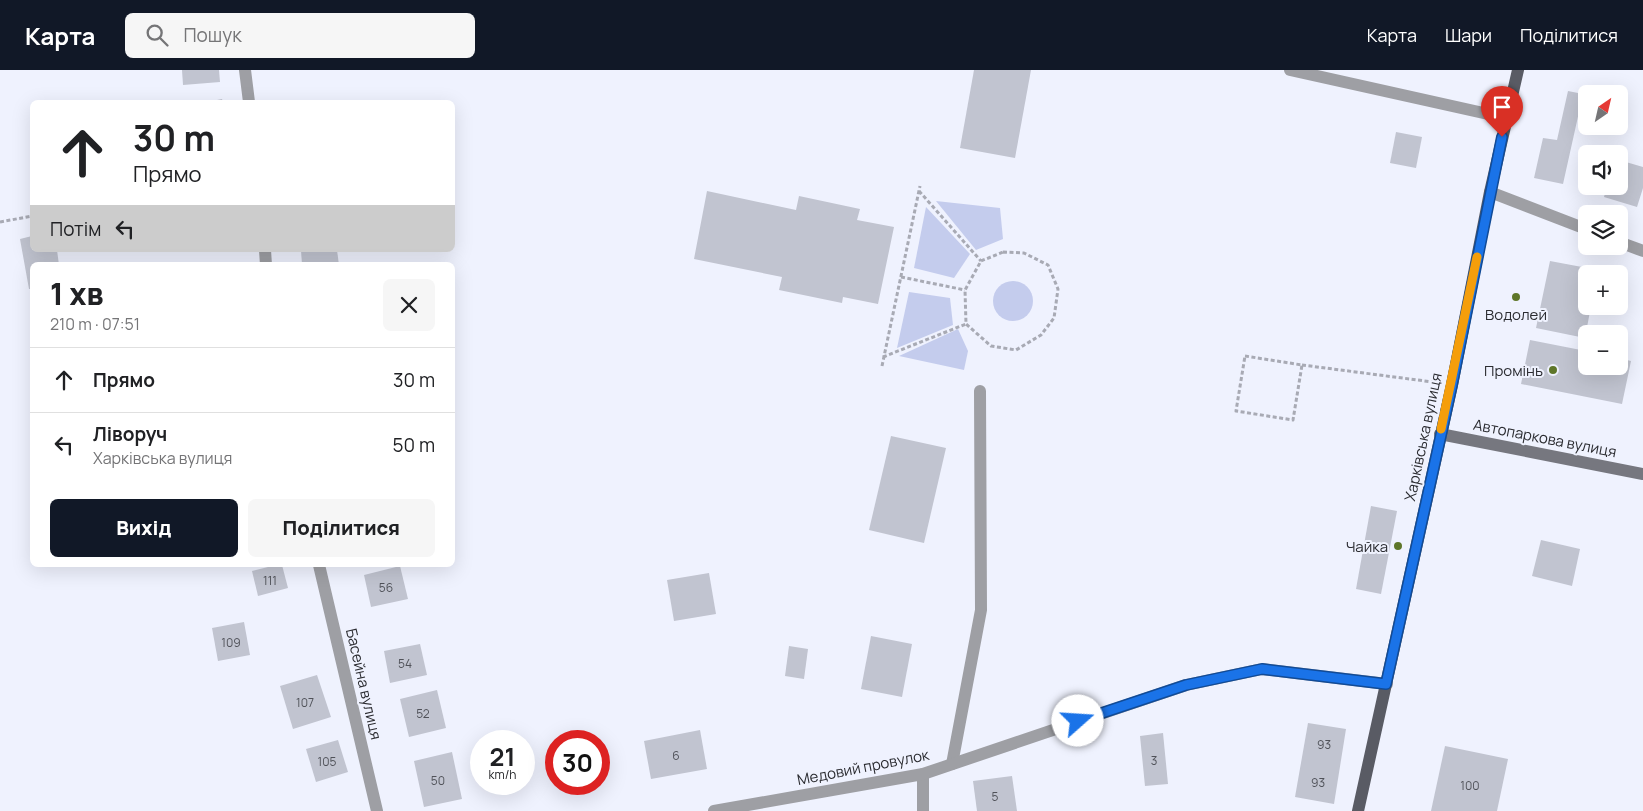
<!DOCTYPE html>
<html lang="uk">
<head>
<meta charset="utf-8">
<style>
  :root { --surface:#fff; --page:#f6f6f6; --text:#202124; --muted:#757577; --line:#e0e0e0; --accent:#111827 }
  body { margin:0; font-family:Manrope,sans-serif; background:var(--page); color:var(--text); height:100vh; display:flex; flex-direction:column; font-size:19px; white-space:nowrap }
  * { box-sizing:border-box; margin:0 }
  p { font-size:16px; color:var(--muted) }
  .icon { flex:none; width:28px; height:28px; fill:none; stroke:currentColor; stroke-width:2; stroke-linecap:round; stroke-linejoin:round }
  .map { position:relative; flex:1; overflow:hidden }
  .side { position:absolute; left:30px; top:192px; width:425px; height:305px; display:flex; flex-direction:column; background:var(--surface); border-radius:8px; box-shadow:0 5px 20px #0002 }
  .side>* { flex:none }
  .hud { position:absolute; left:30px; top:30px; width:425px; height:152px; border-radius:8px; box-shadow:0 5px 20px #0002; background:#fff; color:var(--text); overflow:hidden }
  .needle { width:32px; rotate:34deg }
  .fabs { position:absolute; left:1578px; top:15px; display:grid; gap:10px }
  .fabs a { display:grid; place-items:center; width:50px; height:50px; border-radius:8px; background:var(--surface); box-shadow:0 5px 20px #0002; font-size:25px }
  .speed { position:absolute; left:470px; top:660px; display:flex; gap:10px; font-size:25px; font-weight:700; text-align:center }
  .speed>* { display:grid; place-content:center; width:65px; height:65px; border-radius:50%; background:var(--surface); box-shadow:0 5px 20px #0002; line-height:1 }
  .speed small { font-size:12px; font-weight:400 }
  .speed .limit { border:8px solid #d22; background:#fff; color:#111 }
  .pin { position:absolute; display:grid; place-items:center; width:42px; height:42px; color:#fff; margin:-51px -21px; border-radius:50% 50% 50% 0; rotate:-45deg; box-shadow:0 0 5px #0007 }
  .pin .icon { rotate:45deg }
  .me { position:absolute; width:55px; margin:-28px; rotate:71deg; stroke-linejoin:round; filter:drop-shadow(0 0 4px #0008) }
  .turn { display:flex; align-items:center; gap:18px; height:105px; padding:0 20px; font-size:22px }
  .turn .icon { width:65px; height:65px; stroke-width:2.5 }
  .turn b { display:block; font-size:35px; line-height:42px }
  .then { display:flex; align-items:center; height:48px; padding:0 20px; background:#0003; gap:10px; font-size:19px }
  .round { display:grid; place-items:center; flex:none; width:52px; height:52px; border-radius:8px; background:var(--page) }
  .overview { display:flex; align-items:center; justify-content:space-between; height:85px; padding:0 20px }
  h1 { font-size:30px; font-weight:800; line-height:38px }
  .action { display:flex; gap:10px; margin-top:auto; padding:10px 20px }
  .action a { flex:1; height:58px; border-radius:8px; background:var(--accent); color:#fff; font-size:20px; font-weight:800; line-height:58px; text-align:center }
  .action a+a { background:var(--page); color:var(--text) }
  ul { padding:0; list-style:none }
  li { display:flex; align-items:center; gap:15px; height:65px; padding:0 20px; border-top:1px solid var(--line) }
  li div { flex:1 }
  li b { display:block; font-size:19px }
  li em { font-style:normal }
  header { display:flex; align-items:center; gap:30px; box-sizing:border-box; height:70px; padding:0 25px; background:var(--accent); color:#fff }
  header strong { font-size:24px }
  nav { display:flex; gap:28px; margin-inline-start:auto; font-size:18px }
  .search { width:350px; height:45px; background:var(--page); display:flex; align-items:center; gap:12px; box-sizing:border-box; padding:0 18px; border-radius:8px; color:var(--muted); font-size:19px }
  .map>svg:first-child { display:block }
  .green { fill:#c4cced }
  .building { fill:#c1c4d0 }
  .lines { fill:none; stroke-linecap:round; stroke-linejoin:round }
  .path { stroke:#a8aab4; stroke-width:3; stroke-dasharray:4 2.5; stroke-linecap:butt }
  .lane { stroke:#9e9fa4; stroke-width:12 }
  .street { stroke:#9e9fa4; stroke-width:12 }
  .secondary { stroke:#76777f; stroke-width:12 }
  .primary { stroke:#595b64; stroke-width:12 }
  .route-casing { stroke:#114b97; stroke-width:12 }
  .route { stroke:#1a73e8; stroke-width:9 }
  .slow { stroke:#f59e0b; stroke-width:9 }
  .poi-dot { fill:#5e7629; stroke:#eff2fe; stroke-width:2 }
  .labels { text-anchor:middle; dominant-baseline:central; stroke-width:4; stroke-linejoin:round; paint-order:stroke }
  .number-label { font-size:12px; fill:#505259 }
  .poi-label { font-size:15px; fill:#2b2c31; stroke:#eff2fe; text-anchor:end }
  .street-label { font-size:15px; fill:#2b2c31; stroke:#eff2fe }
</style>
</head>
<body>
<header>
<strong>Карта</strong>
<div class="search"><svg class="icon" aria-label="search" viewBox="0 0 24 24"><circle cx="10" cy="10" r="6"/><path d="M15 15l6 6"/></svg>Пошук</div>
<nav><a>Карта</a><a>Шари</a><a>Поділитися</a></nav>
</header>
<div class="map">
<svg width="1643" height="741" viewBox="0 0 1643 741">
  <rect width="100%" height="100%" fill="#eff2fe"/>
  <g class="green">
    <polygon points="936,131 1000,138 1003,169 976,180"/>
    <polygon points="926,137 970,184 954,208 914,198"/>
    <circle cx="1013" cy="231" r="20"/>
    <polygon points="909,222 950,228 953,255 897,278"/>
    <polygon points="958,259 968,281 964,300 899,286"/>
  </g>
  <g class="building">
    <polygon points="182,0 219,0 220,12 183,15"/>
    <polygon points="974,0 1031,0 1015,88 960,78"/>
    <polygon points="1568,21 1583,24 1563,114 1534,108 1543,68 1557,70"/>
    <polygon points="222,29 223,32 207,32"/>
    <polygon points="1396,62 1422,67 1416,98 1390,93"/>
    <polygon points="1619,90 1643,97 1643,118 1637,137 1604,127 1607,116 1619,116"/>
    <polygon points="707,121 796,140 799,126 860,139 857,150 894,157 878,234 843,227 842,233 779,220 782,207 694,189"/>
    <polygon points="32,166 32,180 57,180 59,195 32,195 32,219 29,219 20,169"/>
    <polygon points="301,180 337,180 339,195 302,195"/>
    <polygon points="1550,191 1598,200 1598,204 1586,204 1586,236 1591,236 1585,268 1536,258"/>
    <polygon points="1530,270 1586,281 1586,296 1619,296 1619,288 1631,291 1622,334 1521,314"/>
    <polygon points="891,366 946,378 924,473 869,460"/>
    <polygon points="1371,436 1397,441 1381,524 1356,519"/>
    <polygon points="1541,470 1580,479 1572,516 1532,506"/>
    <polygon points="276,495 282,495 288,518 258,526 252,501"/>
    <polygon points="400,496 408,529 371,537 364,505"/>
    <polygon points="709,503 716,544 674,551 667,510"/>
    <polygon points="244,552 250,585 218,591 212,558"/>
    <polygon points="871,566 912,574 902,627 861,619"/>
    <polygon points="420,574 427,605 390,613 384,581"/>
    <polygon points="789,576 808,579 804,609 785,606"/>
    <polygon points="317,605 331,647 293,659 280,616"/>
    <polygon points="437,620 446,658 409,667 400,629"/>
    <polygon points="1308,653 1346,659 1334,734 1295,727"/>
    <polygon points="700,660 707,699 651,709 644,671"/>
    <polygon points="1163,663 1168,714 1145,716 1140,666"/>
    <polygon points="338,670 348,702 316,712 306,679"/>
    <polygon points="1445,676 1508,689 1497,741 1431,741"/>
    <polygon points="452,682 462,729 424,737 414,691"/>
    <polygon points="1012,706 1017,741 977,741 973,711"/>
  </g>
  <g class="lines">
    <g class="path">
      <polyline points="919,121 981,191"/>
      <polyline points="0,152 32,146"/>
      <polygon points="1003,182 1024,183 1048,195 1058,219 1054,248 1041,265 1016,280 991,276 966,254 965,220 981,191"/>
      <polyline points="901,207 965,220"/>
      <polygon points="1245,286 1302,295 1293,350 1236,341"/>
      <polyline points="883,287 966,254"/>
      <polyline points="1302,295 1433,312"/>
      <polyline points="882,296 920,116"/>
    </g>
    <g class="lane">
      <polyline points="1186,615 1262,599 1387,614"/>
      <polyline points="952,694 981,540 980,321"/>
    </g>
    <g class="street">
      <polyline points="245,0 249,32"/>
      <polyline points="1290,0 1506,48"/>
      <polyline points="1490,122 1586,159"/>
      <polyline points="1619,172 1643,181"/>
      <polyline points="265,180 266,195"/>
      <polyline points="319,495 377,741"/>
      <polyline points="923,704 923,741"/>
      <polyline points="714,741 923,704 1186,615"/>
    </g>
    <polyline class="secondary" points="1440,364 1643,404"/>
    <polyline class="primary" points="1358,741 1452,315 1490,122 1518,0"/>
  </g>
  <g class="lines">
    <defs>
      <polyline id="route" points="1078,651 1186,615 1262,599 1386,614 1452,315 1502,67"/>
    </defs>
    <use href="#route" class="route-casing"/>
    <use href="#route" class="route"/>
    <polyline class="slow" points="1441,359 1477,187"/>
  </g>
  <g class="poi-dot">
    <circle cx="1516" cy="227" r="5"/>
    <circle cx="1553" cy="300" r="5"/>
    <circle cx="1398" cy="476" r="5"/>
  </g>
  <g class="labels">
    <g class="number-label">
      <text x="270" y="510">111</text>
      <text x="386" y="517">56</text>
      <text x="231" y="572">109</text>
      <text x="405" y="593">54</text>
      <text x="305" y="632">107</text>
      <text x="423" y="643">52</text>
      <text x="1324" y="674">93</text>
      <text x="676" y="685">6</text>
      <text x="1154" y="690">3</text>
      <text x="327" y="691">105</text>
      <text x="438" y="710">50</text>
      <text x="1318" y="712">93</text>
      <text x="1470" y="715">100</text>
      <text x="995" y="726">5</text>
    </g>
    <g class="poi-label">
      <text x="1516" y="244" text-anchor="middle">Водолей</text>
      <text x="1543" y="300">Промінь</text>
      <text x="1388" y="476">Чайка</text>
    </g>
    <g class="street-label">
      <text transform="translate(1423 367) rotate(-78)">Харківська вулиця</text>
      <text transform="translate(1545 368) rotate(11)">Автопаркова вулиця</text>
      <text transform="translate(364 614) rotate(77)">Басейна вулиця</text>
      <text transform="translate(863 697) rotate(-11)">Медовий провулок</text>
    </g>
  </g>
</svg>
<div class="fabs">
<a><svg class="needle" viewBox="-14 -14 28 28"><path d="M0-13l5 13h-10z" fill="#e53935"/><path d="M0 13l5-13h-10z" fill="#757577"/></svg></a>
<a><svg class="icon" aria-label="sound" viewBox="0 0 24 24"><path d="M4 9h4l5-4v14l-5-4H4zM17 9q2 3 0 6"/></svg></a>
<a><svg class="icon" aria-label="layers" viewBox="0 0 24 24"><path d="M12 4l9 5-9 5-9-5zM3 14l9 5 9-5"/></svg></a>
<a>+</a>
<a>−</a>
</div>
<div class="speed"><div>21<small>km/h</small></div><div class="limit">30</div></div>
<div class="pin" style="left:1502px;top:67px;background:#d93025"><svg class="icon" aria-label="arrive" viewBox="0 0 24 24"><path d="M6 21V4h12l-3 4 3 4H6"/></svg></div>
<svg class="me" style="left:1078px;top:651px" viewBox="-20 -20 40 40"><circle r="19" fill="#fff"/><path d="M0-13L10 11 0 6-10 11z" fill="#1a73e8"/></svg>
<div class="hud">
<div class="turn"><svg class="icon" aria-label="ahead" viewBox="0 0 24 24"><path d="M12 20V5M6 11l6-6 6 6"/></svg><div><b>30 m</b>Прямо</div></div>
<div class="then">Потім<svg class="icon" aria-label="left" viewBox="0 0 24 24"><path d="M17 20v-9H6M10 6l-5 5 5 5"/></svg></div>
</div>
<section class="side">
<div class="overview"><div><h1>1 хв</h1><p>210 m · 07:51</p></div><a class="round"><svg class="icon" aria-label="close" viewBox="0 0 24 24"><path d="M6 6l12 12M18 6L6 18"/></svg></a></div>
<ul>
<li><svg class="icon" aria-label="ahead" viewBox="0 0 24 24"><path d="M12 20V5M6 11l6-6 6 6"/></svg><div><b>Прямо</b></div><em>30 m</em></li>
<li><svg class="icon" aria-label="left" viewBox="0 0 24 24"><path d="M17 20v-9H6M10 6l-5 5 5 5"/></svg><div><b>Ліворуч</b><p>Харківська вулиця</p></div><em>50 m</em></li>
</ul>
<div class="action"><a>Вихід</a><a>Поділитися</a></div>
</section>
</div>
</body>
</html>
